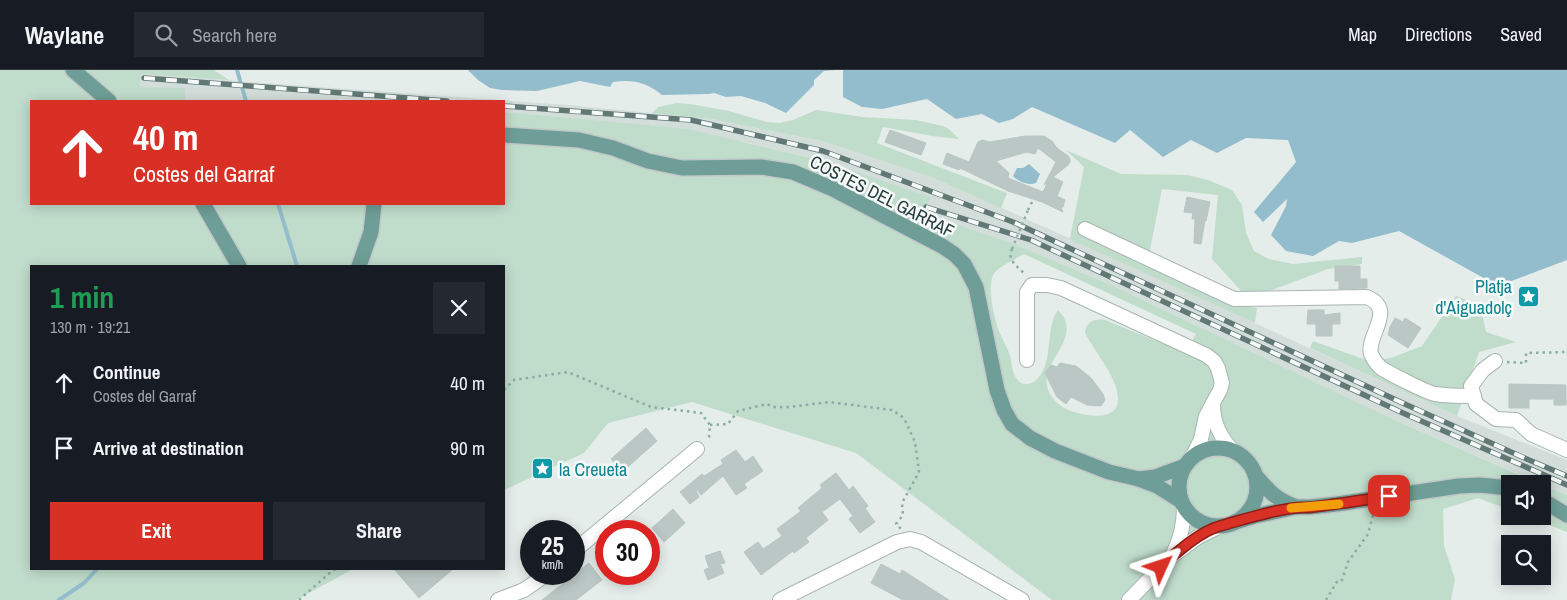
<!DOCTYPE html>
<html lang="en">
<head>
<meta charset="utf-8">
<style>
  :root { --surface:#171b24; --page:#242831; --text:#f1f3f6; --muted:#9ea1a6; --line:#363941; --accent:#d93025 }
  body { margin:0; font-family:"Archivo Narrow",sans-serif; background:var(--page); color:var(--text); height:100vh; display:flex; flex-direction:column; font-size:19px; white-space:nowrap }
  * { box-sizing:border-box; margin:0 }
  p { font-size:16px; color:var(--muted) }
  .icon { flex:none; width:28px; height:28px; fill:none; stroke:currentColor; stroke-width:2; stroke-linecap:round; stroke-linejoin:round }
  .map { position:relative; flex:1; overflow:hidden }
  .panel { position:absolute; left:30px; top:195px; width:475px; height:305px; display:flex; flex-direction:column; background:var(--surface); border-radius:0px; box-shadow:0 2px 12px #0003 }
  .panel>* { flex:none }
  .hud { position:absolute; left:30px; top:30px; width:475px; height:105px; border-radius:0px; box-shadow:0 2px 12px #0003; background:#d93025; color:#fff; overflow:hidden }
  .buttons { position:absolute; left:1501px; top:405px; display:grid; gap:10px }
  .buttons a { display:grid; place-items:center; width:50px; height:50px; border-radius:0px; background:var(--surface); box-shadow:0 2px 12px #0003; font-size:25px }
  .speed { position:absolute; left:520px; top:450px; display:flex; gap:10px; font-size:25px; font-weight:700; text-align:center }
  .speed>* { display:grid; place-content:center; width:65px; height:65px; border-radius:50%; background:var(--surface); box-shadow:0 2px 12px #0003; line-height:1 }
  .speed small { font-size:12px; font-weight:400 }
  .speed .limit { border:8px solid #d22; background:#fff; color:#111 }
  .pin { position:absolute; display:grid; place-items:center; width:42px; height:42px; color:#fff; margin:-21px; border-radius:10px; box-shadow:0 2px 8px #0006 }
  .me { position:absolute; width:55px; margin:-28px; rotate:48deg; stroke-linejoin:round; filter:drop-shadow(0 0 4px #0008) }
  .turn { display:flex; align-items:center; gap:18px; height:105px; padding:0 20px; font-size:22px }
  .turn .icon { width:65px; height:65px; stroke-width:2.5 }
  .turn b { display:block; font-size:35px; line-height:42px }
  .round { display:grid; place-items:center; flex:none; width:52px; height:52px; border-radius:0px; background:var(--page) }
  .headline { display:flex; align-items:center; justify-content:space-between; height:85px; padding:0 20px }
  h1 { font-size:30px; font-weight:700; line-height:38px; color:#1e9e55 }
  .primary-button { display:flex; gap:10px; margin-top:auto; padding:10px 20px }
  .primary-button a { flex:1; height:58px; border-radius:0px; background:var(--accent); color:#fff; font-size:20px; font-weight:700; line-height:58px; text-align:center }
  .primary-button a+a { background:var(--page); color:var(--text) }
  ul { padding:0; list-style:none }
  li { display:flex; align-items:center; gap:15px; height:65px; padding:0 20px }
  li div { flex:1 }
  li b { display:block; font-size:19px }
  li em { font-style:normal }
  header { display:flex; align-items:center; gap:30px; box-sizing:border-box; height:70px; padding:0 25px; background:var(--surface); border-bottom:1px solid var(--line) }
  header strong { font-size:24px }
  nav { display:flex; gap:28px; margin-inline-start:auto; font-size:18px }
  .search { width:350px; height:45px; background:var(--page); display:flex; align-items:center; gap:12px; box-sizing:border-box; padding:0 18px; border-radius:0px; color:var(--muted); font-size:19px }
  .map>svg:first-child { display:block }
  .built { fill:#d3ddd9 }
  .green { fill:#c0dccb; fill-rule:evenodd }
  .water { fill:#93bdcc }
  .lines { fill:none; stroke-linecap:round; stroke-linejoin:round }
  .stream { stroke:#93bdcc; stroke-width:4 }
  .building { fill:#bbc7c4; stroke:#b8c6c2; fill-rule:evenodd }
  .minor-casing { stroke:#a8b5b2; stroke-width:16 }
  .major-casing { stroke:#c2c9c8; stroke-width:18 }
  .path { stroke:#89ada6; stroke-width:2.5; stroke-dasharray:2.5 4; stroke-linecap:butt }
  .minor { stroke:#fff; stroke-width:14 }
  .major { stroke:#6e9e97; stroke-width:15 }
  .rail-casing { stroke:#617875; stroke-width:5.5 }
  .rail { stroke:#f5faf8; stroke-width:4; stroke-dasharray:11; stroke-linecap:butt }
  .path-bridge { stroke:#89ada6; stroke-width:2.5; stroke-dasharray:2.5 4; stroke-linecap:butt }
  .route-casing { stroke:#8d1f18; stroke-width:12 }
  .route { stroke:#d93025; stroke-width:9 }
  .slow { stroke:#f59e0b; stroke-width:9 }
  .labels { text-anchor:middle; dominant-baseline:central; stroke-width:5; stroke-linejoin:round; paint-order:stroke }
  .street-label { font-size:18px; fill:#263d3a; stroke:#f5faf8 }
  .culture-label { font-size:18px; fill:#0d838f; stroke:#f5faf8; text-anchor:end }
</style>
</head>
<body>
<header>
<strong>Waylane</strong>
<div class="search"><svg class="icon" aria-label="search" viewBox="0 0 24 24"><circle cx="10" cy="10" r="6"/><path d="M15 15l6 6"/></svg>Search here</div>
<nav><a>Map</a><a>Directions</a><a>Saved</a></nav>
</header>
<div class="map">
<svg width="1567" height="530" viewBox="0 0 1567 530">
  <rect width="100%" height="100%" fill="#e5edea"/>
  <polygon class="built" points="141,4 568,35 712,49 821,71 934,108 1085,175 1457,346 1567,390 1567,425 1401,353 1111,215 1014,174 922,143 930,127 824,91 744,72 569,48 504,42 504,31 370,31 339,29 338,31 185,31 185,19 140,17"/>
  <g class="green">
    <path d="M0 0H214L229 10 141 4 140 17 185 18V31H31V134H504V42L688 59 824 91 931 127 923 143 1014 174 1111 215 1401 353 1540 414H1510V440L1478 428 1443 439 1444 476 1455 509 1451 530H1052L856 383 692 332 608 353 584 383 504 420V196H31V499H353L296 530H0ZM1024 184 1196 264 1185 283 1105 250C1094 248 1086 252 1085 263 1094 280 1107 295 1114 312 1129 348 1099 350 1074 342 1063 338 1056 334 1050 324 1033 294 1087 269 1058 240 1044 259 1055 295 1035 311 1032 314 1025 315 1021 313 1012 307 1012 294 1010 285 1007 277 1002 269 999 261 994 247 987 219 993 205 997 197 1016 189 1024 184Z"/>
    <polygon points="677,33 690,34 729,41 767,52 780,53 793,50 816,40 863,47 916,50 943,56 949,59 959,69 932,66 883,57 877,73 1007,123 1001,138 934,108 822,71 712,49 652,43 658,37"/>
    <polygon points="1066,80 1121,104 1187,105 1208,110 1232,120 1242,135 1246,163 1254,181 1269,189 1293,194 1362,187 1362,194 1328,199 1267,222 1243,223 1212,189 1218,125 1162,119 1147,195 1228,232 1257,238 1255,253 1070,169 1084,97"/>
    <polygon points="1456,226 1480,235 1486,262 1516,272 1479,282 1457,346 1310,278 1313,271 1369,291 1391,288 1422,276"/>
    <polygon points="1543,415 1567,425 1567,462 1526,446 1542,446"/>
  </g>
  <g class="water">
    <path d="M468 0H836L824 1 814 10V15L786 43 765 33 741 26 726 27 714 23 708 24 662 25C647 12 631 9 613 12L610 17 580 11 537 21 502 20 490 18 478 10Z"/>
    <polygon points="843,0 1567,0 1567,190 1498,216 1399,161 1352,173 1339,171 1313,186 1286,181 1271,165 1286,136 1287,129 1263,152 1254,142 1296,92 1288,70 1246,68 1217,83 1191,70 1163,87 1130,60 1115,73 1032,37 1013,49 999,53 982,44 956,49 927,29 882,39 862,37 843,27"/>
    <path d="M1029 94 1040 104 1036 113C1029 116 1018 112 1013 106L1017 98H1023Z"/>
  </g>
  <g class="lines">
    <g class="stream">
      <polyline points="237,0 246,31"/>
      <polyline points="278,134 297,196"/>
      <polyline points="59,530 84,513 97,499"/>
    </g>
  </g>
  <g class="building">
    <polygon points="890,60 926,73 921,85 885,72"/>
    <path d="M1025 66H1044L1052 71 1057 78 1068 86 1070 89V92L1068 95 1053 107 1063 112 1057 126 1065 130 1063 137H1061L1063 142 1042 132 1008 121 960 98 959 100 943 94 947 83 969 92 978 72 982 70 990 72ZM1038 78 1056 92 1044 115 1048 112 1043 122 1008 108 1009 103 996 91 1027 82 1035 84Z"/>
    <polygon points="1187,127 1210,132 1206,151 1205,150 1201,174 1194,173 1195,149 1192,149 1193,143 1184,142"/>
    <polygon points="1335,196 1360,196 1360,209 1367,209 1367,218 1339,219 1339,211 1335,211"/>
    <polygon points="1308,240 1324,240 1324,245 1340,243 1340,254 1332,254 1332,266 1316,266 1316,254 1307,254"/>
    <polygon points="1395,248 1403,252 1405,248 1421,258 1408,278 1388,265 1390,257"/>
    <polygon points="1060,293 1076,296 1091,308 1103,324 1105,330 1101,336 1087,335 1071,327 1066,334 1057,327 1045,303 1051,295 1057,297"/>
    <polygon points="1509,314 1566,315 1566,335 1554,335 1554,329 1529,329 1529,338 1509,338"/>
    <polygon points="646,358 657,371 622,402 611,389"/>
    <polygon points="736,380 745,392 753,386 763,401 744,414 747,418 736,425 723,406 701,425 694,416 699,427 690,434 680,422 702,404 704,406 723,394 721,390"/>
    <polygon points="836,403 849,420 853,416 868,436 865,438 875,452 860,463 849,449 853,446 840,429 822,442 828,450 806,468 809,472 794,483 793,481 761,505 744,482 758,472 763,479 782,466 777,459 801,441 798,438 822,418 820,415"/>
    <polygon points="673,439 685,453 664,472 652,458"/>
    <polygon points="720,481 725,493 720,494 724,503 708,510 704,500 709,498 705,486"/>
    <polygon points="589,493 602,510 576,530 542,530"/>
    <polygon points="881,494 900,504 902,500 949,530 903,530 871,513"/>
    <polygon points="394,499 453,499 419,528"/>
  </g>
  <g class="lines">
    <defs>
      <g id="minor">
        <path d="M1085 159 1234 229 1367 227C1397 240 1366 265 1371 284 1373 289 1377 294 1380 297 1386 302 1428 323 1435 324 1448 326 1461 326 1474 326"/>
        <polyline points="1027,290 1027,222 1032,215 1047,215 1061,218 1206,285 1214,291 1218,298 1222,313 1220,320 1206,346 1201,369 1192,388"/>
        <polyline points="1495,291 1483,300 1471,316 1476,334 1496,349 1516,350 1531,364 1567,380"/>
        <path d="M1213 334C1213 353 1220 367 1233 381"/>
        <polyline points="574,481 697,379"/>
        <path d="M1173 484C1181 468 1184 455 1184 437"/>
        <polyline points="498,530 524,520 547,504"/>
        <polyline points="780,530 897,472 910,469 921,472 1022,530"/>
        <polyline points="1129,530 1172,486 1198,467 1220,456"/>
      </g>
      <g id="major">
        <polyline points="73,0 109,31"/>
        <polyline points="504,65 579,70 613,78 648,91 682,98 761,97 793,102 833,119 942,176 954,184 964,194 976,217 997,320 1004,340 1012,354 1030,368 1055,381 1109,402 1139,409 1157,416 1181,431"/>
        <polyline points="203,134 239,196"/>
        <polyline points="359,196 371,162 374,134"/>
        <circle cx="1218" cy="417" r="39"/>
        <path d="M1255 405C1270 422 1274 428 1296 437"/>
        <polyline points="1139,409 1155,407 1185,396"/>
        <polyline points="1542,430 1567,445"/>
        <polyline points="1235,452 1255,446 1296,437 1310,437 1337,434 1459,416 1479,415 1510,418"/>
      </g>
    </defs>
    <use href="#minor" class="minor-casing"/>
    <use href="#major" class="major-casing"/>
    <g class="path">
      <polyline points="1028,140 1032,132"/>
      <polyline points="1012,179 1010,185 1014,194 1025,204"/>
      <polyline points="1507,292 1526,293 1526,283 1567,282"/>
      <polyline points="504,320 514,310 568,302 651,337 701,343 710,355 709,367 707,370"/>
      <polyline points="710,355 728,354 738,341 767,334 772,337 789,337 829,332 892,340 904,348 915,372 919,402 902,433 903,445 896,454 901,459"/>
      <polyline points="299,530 333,500 337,499"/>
      <polyline points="1326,530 1338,510 1342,510 1348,492 1368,464 1373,445 1375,443"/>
    </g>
    <use href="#minor" class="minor"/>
    <use href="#major" class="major"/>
    <defs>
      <g id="rail">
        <polyline points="144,8 447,31"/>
        <polyline points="504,36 691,50 823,81 1013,152 1407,335 1529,390 1567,406"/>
        <polyline points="926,137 1031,170 1403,343 1567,415"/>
      </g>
    </defs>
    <use href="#rail" class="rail-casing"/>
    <use href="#rail" class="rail"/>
    <polyline class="path-bridge" points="1012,179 1028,140"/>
  </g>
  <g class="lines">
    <defs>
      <path id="route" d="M1161 497C1175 483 1201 461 1220 456 1245 449 1269 441 1294 438 1301 437 1307 438 1313 437 1339 434 1364 430 1389 426"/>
    </defs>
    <use href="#route" class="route-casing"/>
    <use href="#route" class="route"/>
    <polyline class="slow" points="1291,438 1339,434"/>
  </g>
  <defs>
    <symbol id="sight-square" viewBox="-11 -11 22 22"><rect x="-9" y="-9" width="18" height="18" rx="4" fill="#0f9aa8" stroke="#f5faf8"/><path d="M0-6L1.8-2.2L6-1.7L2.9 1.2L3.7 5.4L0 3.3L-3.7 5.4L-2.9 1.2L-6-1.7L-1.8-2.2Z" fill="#fff"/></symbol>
  </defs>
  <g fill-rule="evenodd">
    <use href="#sight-square" x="1516" y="214" width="25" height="25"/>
    <use href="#sight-square" x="530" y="386" width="25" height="25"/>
  </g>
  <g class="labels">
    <g class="street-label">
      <text transform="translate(882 126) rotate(27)">COSTES DEL GARRAF</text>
    </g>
    <g class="culture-label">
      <text x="1512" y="216">Platja<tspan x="1512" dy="21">d'Aiguadolç</tspan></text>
      <text x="559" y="399" text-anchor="start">la Creueta</text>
    </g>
  </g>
</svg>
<div class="buttons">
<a><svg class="icon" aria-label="sound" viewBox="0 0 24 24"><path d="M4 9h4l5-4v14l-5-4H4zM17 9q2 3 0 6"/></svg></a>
<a><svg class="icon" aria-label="search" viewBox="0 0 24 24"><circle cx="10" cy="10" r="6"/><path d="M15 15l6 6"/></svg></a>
</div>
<div class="speed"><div>25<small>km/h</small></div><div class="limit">30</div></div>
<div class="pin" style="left:1389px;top:426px;background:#d93025"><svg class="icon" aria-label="arrive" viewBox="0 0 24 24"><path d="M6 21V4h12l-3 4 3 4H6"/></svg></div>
<svg class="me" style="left:1161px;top:497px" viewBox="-20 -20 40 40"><path d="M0-17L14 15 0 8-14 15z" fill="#d93025" stroke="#fff" stroke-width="4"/></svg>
<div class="hud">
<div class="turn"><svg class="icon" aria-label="ahead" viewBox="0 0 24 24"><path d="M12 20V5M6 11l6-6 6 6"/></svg><div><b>40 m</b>Costes del Garraf</div></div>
</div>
<section class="panel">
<div class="headline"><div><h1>1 min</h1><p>130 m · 19:21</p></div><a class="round"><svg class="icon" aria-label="close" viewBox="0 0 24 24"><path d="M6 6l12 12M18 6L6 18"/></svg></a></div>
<ul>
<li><svg class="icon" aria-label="ahead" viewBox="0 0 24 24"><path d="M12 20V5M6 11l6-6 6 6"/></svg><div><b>Continue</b><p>Costes del Garraf</p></div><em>40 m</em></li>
<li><svg class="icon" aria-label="arrive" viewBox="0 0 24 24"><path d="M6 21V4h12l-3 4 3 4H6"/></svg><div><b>Arrive at destination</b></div><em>90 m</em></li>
</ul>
<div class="primary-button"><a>Exit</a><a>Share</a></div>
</section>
</div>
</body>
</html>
